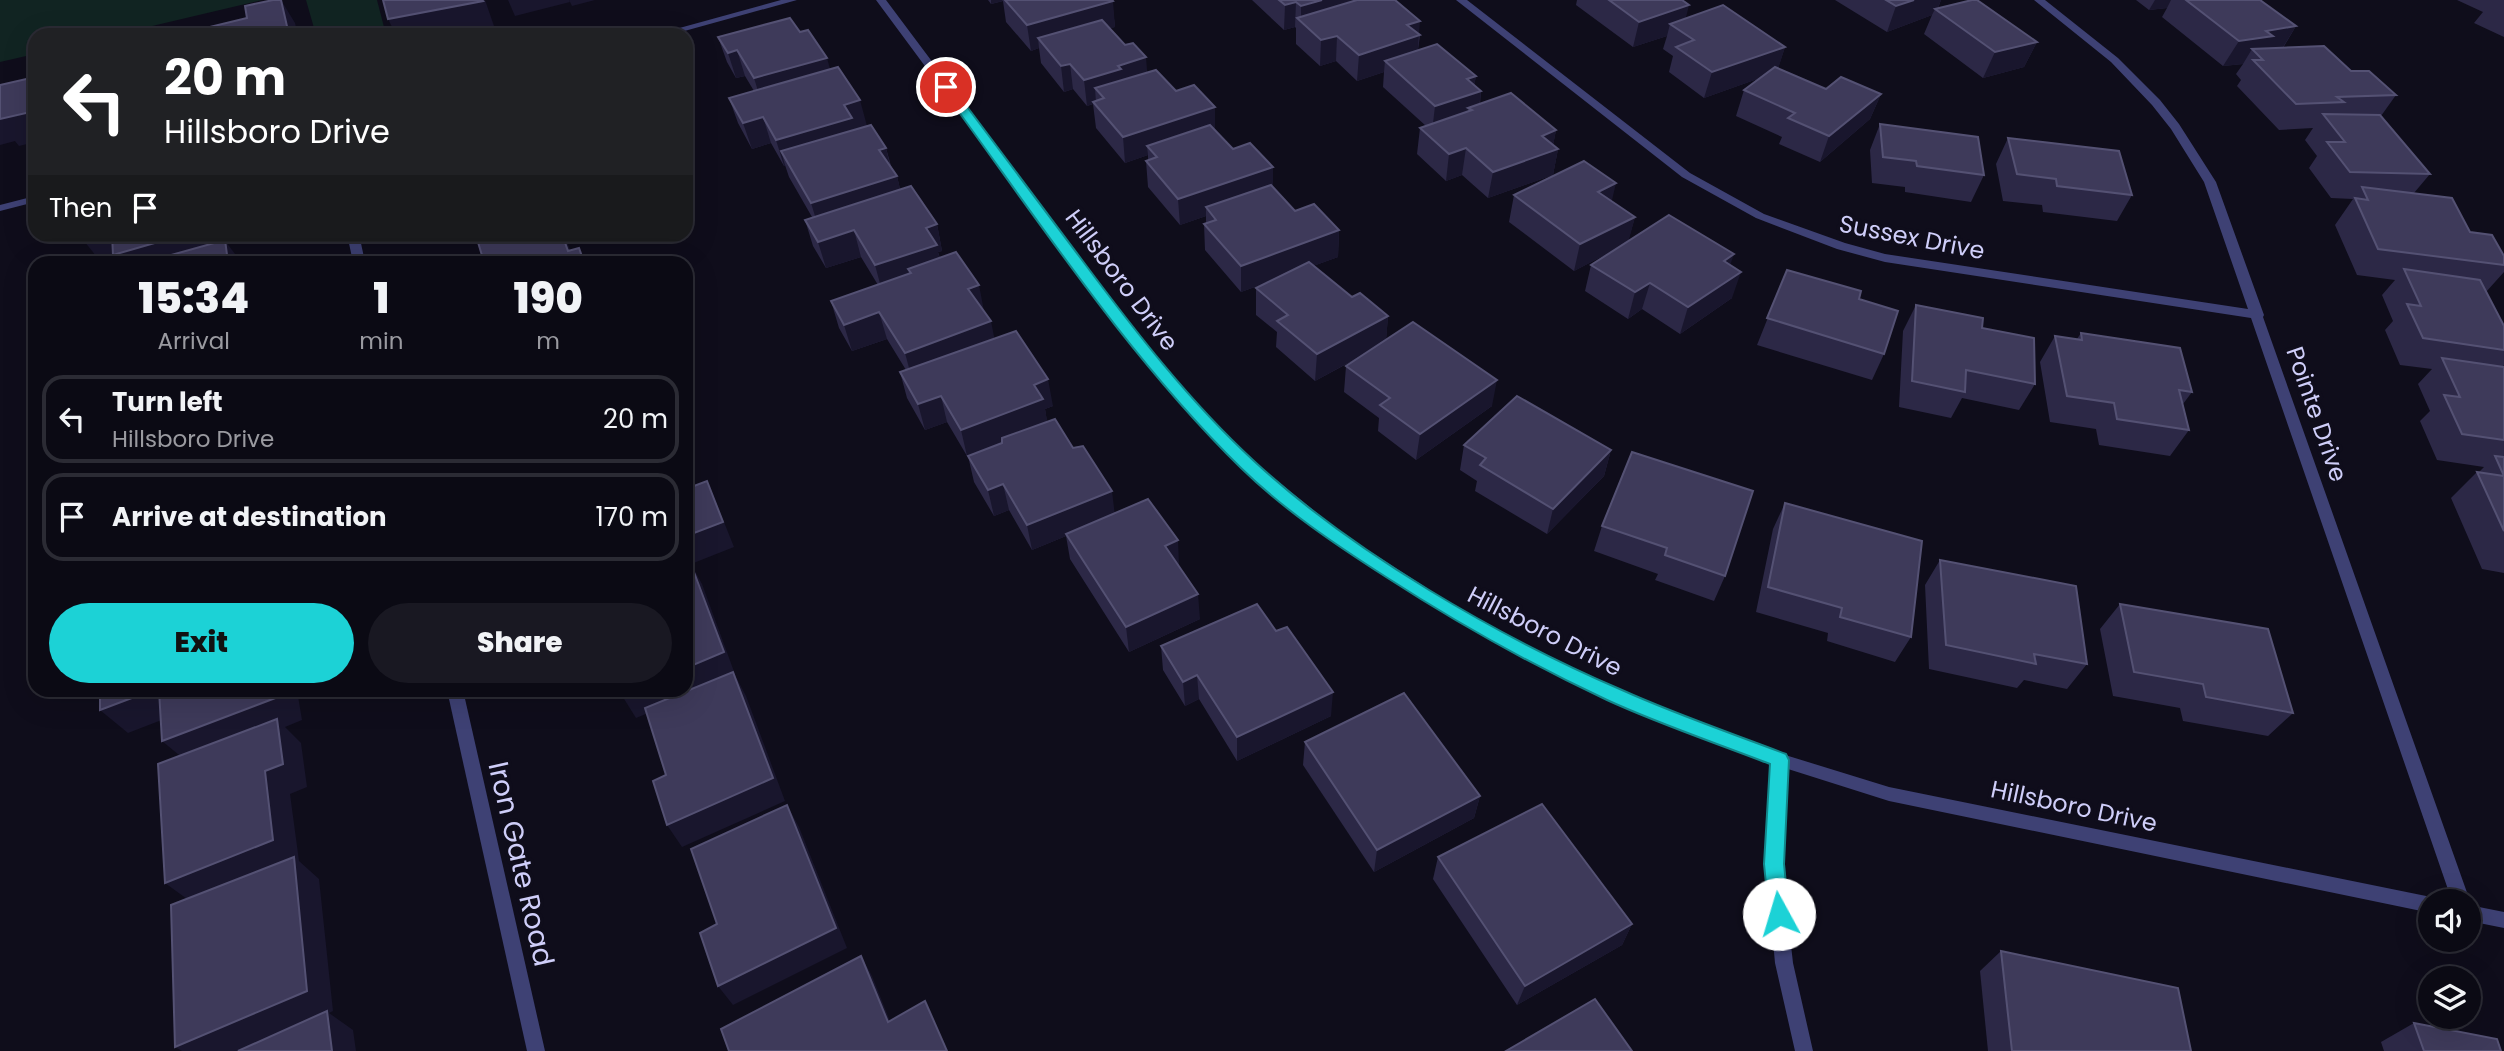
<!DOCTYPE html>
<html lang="en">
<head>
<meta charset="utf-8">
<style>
  :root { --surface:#0b0a14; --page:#191822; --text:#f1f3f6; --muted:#9a9aa0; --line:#2b2b34; --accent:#1cd2d6 }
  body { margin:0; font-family:Poppins,sans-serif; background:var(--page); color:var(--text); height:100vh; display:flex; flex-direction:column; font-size:26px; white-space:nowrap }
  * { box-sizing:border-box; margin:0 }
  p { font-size:23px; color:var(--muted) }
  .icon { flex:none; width:38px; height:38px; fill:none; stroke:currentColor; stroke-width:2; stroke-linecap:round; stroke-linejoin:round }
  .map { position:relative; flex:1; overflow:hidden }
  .details { position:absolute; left:28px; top:256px; width:665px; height:441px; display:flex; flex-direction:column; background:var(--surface); border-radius:21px; box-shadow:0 7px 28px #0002,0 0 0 2px var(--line) }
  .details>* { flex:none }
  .guide { position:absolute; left:28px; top:28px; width:665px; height:214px; border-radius:21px; box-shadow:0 7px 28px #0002,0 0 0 2px var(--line); background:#202124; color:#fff; overflow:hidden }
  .buttons { position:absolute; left:2418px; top:889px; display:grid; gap:14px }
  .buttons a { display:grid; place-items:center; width:63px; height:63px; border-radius:50%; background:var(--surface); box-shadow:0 7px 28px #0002,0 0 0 2px var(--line); font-size:35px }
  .pin { position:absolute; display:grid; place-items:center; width:60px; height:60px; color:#fff; margin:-30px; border:4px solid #fff; border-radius:50%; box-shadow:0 2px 7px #0007 }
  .me { position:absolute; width:77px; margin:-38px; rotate:354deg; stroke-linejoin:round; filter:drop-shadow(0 0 5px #0008) }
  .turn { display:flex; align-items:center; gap:24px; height:147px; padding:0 21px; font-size:32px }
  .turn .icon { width:91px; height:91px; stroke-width:2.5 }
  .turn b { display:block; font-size:49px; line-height:60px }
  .then { display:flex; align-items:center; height:66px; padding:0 21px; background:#0003; gap:14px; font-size:26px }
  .eta { display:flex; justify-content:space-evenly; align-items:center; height:119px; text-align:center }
  .eta b { font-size:42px; font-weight:800; line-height:49px }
  .button { display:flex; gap:14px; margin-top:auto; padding:14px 21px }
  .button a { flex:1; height:80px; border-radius:42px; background:var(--accent); color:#111; font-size:28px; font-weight:800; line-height:80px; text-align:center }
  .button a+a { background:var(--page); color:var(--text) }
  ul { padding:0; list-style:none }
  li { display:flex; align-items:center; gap:21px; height:88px; margin:0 14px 10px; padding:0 7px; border:4px solid var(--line); border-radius:21px }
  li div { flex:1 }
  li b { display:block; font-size:26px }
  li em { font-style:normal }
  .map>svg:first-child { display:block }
  .green { fill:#112422 }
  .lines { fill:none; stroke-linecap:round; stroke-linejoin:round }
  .street { fill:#3e4174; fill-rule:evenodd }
  .wall { fill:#2c2846 }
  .shaded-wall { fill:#19162d }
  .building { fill:#3e3a5a; stroke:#545173; stroke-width:2 }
  .route { fill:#1cd2d6; stroke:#12888b; stroke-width:2 }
  .labels { text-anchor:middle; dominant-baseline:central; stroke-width:7; stroke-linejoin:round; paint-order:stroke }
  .street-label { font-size:24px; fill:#cfcef9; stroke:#0f0d1b }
  .near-street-label { font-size:28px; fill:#cfcef9; stroke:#0f0d1b }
</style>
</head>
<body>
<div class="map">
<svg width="2504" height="1051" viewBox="0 0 2504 1051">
  <rect width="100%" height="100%" fill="#0f0d1b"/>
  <g class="green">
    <polygon points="0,0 262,0 114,35 35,35 35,54 0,62"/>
    <polygon points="306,0 377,0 386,35 316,35"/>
  </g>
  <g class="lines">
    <g class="street">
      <polygon points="781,0 797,0 670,35 654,35"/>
      <polygon points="876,0 886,0 1144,345 1190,398 1254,462 1343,534 1450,603 1539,652 1621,691 1782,754 1889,787 2431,897 2438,901 2431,901 2431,913 1889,801 1788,769 1782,864 1793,963 1813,1051 1795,1051 1775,963 1766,864 1772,764 1611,701 1529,660 1440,611 1333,542 1244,470 1180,404 1136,351"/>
      <polygon points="1456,0 1467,0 1690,173 1764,214 1845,243 1885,254 2248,309 2204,182 2171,129 2152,105 2111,62 2034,0 2045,0 2118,58 2160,100 2179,124 2216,182 2264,315 2263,317 2470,901 2469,902 2452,901 2251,318 1885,262 1837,249 1756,218 1682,177"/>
      <polygon points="35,196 35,202 0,211 0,205"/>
      <polygon points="347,234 359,234 365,262 353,262"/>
      <polygon points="447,690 463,690 545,1051 527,1051"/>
      <polygon points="2469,905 2504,912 2504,928 2469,921"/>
    </g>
  </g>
  <g class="wall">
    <polygon points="988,0 1112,0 1115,27 1110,28 1147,72 1176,91 1215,107 1215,131 1233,149 1273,167 1273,187 1295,211 1339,230 1338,257 1313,266 1352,297 1388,316 1386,340 1492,406 1416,460 1378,431 1379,418 1344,392 1346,366 1365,354 1315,381 1276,347 1277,332 1256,315 1256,288 1271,281 1241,292 1205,250 1204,224 1206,223 1206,216 1180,225 1148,187 1146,161 1148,160 1148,155 1125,163 1096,128 1093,104 1087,106 1073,89 1064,92 1041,63 1039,48 1031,51 1006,22 1003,1 991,4"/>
    <polygon points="1252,0 1395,0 1420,35 1418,50 1476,76 1474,85 1481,91 1480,104 1556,130 1553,145 1558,149 1553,175 1488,198 1462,175 1446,181 1417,154 1420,128 1426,126 1383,87 1384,72 1357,81 1336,61 1320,66 1296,44 1296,28 1295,27 1284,30"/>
    <polygon points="1577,0 1682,0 1686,18 1785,47 1778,68 1826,89 1881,94 1870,119 1820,162 1779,144 1782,137 1736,116 1744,90 1760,78 1704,98 1669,72 1673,56 1663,49 1667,36 1633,47 1576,5"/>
    <polygon points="1835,0 1941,0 1938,8 2037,42 2024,67 1983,78 1924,34 1932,15 1887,32"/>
    <polygon points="2136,0 2260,0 2296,26 2283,48 2351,71 2396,95 2381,116 2430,174 2414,193 2504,256 2504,272 2486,292 2504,326 2504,365 2503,367 2504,367 2504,573 2482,569 2451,498 2477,472 2479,472 2484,467 2437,460 2420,421 2430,411 2418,384 2432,369 2400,365 2385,330 2393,321 2382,295 2395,280 2357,275 2335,225 2353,199 2331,198 2309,168 2317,156 2305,140 2313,128 2279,130 2237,86 2241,80 2236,74 2243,64 2223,66 2162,17 2167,8 2149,10"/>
    <polygon points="2457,0 2504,0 2504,37 2474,23 2483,12"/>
    <polygon points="800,32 830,69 867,126 886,148 891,166 897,176 900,189 937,224 942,251 938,252 940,258 984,311 994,338 1053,406 1045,409 1047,422 1073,448 1115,513 1179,565 1179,566 1200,619 1129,652 1070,559 1066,536 1032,550 1009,510 994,516 974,482 968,456 967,456 947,422 925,430 907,398 900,372 906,370 887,339 852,351 839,328 831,301 878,285 861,257 826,268 813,246 805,220 812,217 789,177 785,165 784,166 771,143 752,149 738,123 729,98 754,91 745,76 736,78 727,62 718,37"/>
    <polygon points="1880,124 1984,175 1971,202 1905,192 1905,187 1872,183 1870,150"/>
    <polygon points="2008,138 2132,195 2117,221 2043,212 2042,205 2003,201 1996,164"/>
    <polygon points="1514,195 1612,201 1635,217 1628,241 1730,265 1732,298 1680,334 1642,309 1628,319 1585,291 1591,265 1614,250 1574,271 1509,222"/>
    <polygon points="1787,270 1859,299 1884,354 1872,380 1757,345"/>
    <polygon points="1916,305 1982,328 2035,384 2019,410 1962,398 1951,418 1899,407 1903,331"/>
    <polygon points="2081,333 2192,392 2183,404 2189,430 2170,456 2099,445 2096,429 2050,422 2040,362 2055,336 2077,339"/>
    <polygon points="1464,445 1611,450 1604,476 1547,534 1475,491 1477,481 1460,470"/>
    <polygon points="1632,452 1725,576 1714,601 1655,580 1658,574 1594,551 1602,526"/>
    <polygon points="1785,503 1911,637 1895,662 1827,641 1828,633 1756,612 1773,529"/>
    <polygon points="1940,560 2087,664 2067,689 2024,680 2017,688 1929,669 1925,585"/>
    <polygon points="2120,604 2293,713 2268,736 2183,721 2180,708 2113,696 2100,629"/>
    <polygon points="1161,646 1331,716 1237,761 1199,699 1185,706 1163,670"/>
    <polygon points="1305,742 1480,796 1474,818 1374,872 1303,765"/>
    <polygon points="1438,857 1632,924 1622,945 1517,1005 1433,879"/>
    <polygon points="2001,951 2191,1051 1988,1051 1980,971"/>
    <polygon points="2414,1023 2501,1051 2384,1051 2381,1042"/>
  </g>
  <g class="shaded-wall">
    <polygon points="281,0 295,23 298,35 289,35"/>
    <polygon points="482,0 485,0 494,26 451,35 396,35 388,19"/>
    <polygon points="508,0 569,0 570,2 515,16"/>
    <polygon points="569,0 595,0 572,6"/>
    <polygon points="991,0 1002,0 1003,1 991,4"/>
    <polygon points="1322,0 1361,0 1301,22 1301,6"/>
    <polygon points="1914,0 1941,0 1937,10 1935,9 1932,15 1887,32 1896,6"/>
    <polygon points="2155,0 2171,0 2167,8 2149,10"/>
    <polygon points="1113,1 1115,27 1045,47 1038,38 1039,48 1031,51 1027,25"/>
    <polygon points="1296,2 1295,27 1284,30 1285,5"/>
    <polygon points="1689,5 1683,30 1670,24 1667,36 1633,47 1639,22"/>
    <polygon points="1420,21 1417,61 1385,61 1384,72 1357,81 1359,55 1407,25"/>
    <polygon points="2296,26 2280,52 2252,49 2243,64 2223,66 2239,41 2266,31"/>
    <polygon points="1337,36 1336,61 1320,66 1321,40"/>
    <polygon points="2037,42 2024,67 1983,78 1995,52"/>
    <polygon points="1785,47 1777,72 1704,98 1712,72"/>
    <polygon points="737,50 745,76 736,78 728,53"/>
    <polygon points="1146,57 1148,83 1104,98 1095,88 1096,103 1093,102 1093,104 1087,106 1084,80 1118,66"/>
    <polygon points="827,58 834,83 762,104 754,78"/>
    <polygon points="1070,64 1073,89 1064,92 1061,66"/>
    <polygon points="1476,76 1473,93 1481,91 1478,116 1468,108 1467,120 1432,132 1435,106 1467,79"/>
    <polygon points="1881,94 1870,119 1820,162 1829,136"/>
    <polygon points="860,100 867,126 781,151 785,165 784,166 776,140 844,105"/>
    <polygon points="1215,107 1215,133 1147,146 1148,155 1125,163 1123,137"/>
    <polygon points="35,111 35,142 19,146 15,141 0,145 0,117"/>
    <polygon points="763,117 771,143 752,149 743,123"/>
    <polygon points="1556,130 1552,151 1558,149 1553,175 1488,198 1493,172 1542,136"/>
    <polygon points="886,148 892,174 879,150"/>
    <polygon points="1466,148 1462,175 1446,181 1449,154"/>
    <polygon points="1273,167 1273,193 1206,207 1206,216 1180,225 1178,199"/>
    <polygon points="897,176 903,202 819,229 811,203"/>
    <polygon points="1616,183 1610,209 1598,192"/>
    <polygon points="1635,217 1628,243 1574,271 1580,244"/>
    <polygon points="937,224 942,251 938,252 943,271 908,269 911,282 882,291 875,265 926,228"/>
    <polygon points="854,230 861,257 826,268 818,242"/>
    <polygon points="1339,230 1338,257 1241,292 1241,266"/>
    <polygon points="87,234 234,234 235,240 226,242 241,262 119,262 116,259 101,262 80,236"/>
    <polygon points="478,234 551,234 488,253"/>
    <polygon points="562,234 564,234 567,242 575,262 568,251"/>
    <polygon points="1734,254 1725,280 1724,261"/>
    <polygon points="1741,272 1732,298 1680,334 1688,307"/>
    <polygon points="1650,283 1642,309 1628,319 1635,292"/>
    <polygon points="979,285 984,311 968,289"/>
    <polygon points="879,312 887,339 852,351 844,325"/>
    <polygon points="1388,316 1386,342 1315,381 1317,354"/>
    <polygon points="991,321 996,347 912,379 905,353"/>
    <polygon points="1048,379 1053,406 1045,409 1048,426 967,456 961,430 1034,385"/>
    <polygon points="1497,380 1492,406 1416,460 1420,434"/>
    <polygon points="941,396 947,422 925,430 918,404"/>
    <polygon points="686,427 695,449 686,452"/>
    <polygon points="1611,450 1604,476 1547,534 1553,509"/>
    <polygon points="707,481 718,507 734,547 691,564 702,584 736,677 746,696 785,801 682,847 667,825 736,677 636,718 621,694 633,690 686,690 686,536"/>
    <polygon points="1003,484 1009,510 994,516 988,490"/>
    <polygon points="1112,491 1115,516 1066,534 1066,536 1032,550 1027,525"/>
    <polygon points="1178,540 1179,565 1167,571 1165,546"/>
    <polygon points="1198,594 1200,619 1129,652 1126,627"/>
    <polygon points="1197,675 1199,699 1185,706 1183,682"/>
    <polygon points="153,690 161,690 185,711 128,733 100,710"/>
    <polygon points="277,690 297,690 302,720 285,727 301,743 307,787 290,794 299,861 319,879 333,1011 329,1013 353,1030 356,1051 182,1051 175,1047 194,904 165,883 190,764 162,741"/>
    <polygon points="1333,692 1331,716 1237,761 1237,737"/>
    <polygon points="1480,796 1474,818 1374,872 1377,850"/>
    <polygon points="787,805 799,827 847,948 733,1005 718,986"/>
    <polygon points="1632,924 1622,945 1517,1005 1525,986"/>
    <polygon points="861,956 872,976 898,1041 888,1022"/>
  </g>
  <g class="building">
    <polygon points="273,0 281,0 289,35 189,35 189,32 247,18 245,6"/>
    <polygon points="383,0 482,0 483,1 388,19"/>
    <polygon points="1005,0 1112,0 1113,1 1027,25"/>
    <polygon points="1279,0 1322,0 1301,6 1296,2 1285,5"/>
    <polygon points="1357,0 1395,0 1420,21 1407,25 1420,35 1359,55 1337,36 1321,40 1297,18"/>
    <polygon points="1609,0 1682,0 1689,5 1639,22"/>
    <polygon points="1886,0 1914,0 1896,6"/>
    <polygon points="1972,0 1977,0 2037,42 1995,52 1935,9"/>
    <polygon points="2186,0 2260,0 2296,26 2266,31 2273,36 2239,41"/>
    <polygon points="1723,5 1785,47 1712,72 1676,47 1694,40 1670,24"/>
    <polygon points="790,18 800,32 808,30 827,58 754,78 737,50 728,53 718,37"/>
    <polygon points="1102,20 1125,45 1133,43 1146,57 1118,66 1121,69 1084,80 1070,64 1061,66 1038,38"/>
    <polygon points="162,32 162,35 150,35"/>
    <polygon points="1437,44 1476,76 1467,79 1481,91 1435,106 1385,61"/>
    <polygon points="2324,46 2351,71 2369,71 2396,95 2337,97 2344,102 2296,104 2253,60 2263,60 2252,49"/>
    <polygon points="838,67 860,100 844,105 852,118 776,140 763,117 743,123 729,98"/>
    <polygon points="1775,67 1826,89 1841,77 1881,94 1829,136 1788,118 1795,113 1744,90"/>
    <polygon points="1156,70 1176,91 1194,85 1215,107 1123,137 1093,102 1104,98 1095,88"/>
    <polygon points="35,77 35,111 0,119 0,85"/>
    <polygon points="1511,93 1556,130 1542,136 1558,149 1493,172 1466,148 1449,154 1420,128 1472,110 1468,108"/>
    <polygon points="2323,114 2380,115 2430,174 2350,172 2327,142 2345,142"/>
    <polygon points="1880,124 1978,137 1984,175 1917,166 1916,161 1883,157"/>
    <polygon points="871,125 886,148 879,150 897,176 811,203 781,151"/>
    <polygon points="1210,125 1233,149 1250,143 1273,167 1178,199 1146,161 1157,157 1147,146"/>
    <polygon points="2008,138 2119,151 2132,195 2057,186 2056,179 2017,174"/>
    <polygon points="1584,161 1616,183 1598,192 1635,217 1580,244 1514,195"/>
    <polygon points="1271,185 1295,211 1314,204 1339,230 1241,266 1204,224 1216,220 1206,207"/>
    <polygon points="911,186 937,224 926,228 937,245 875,265 854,230 818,242 805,220"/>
    <polygon points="2362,187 2452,198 2470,232 2492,235 2504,256 2504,265 2378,249 2355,198 2368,200"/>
    <polygon points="1669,215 1734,254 1724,261 1741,272 1688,307 1650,283 1635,292 1591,265"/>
    <polygon points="112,234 186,234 113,255"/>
    <polygon points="492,234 562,234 568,251 579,248 584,262 484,262 477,239"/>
    <polygon points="225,240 228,262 146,262"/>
    <polygon points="956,252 979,285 968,289 991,321 905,353 879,312 844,325 831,301 911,273 908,269"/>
    <polygon points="1309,262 1352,297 1360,293 1388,316 1317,354 1277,321 1288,315 1256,288"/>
    <polygon points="2404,269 2480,280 2504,326 2504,350 2423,338 2407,304 2421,306"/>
    <polygon points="1787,270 1861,291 1859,299 1898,311 1884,354 1767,318"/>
    <polygon points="1916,305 1983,318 1982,328 2034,338 2035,384 1966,370 1965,392 1912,381"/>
    <polygon points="1413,322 1497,380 1420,434 1380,405 1390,398 1346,366"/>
    <polygon points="1016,331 1048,379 1034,385 1043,399 961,430 941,396 918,404 900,372"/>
    <polygon points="2081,333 2180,348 2192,392 2179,390 2189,430 2117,419 2114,403 2067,396 2055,336 2082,340"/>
    <polygon points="2442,358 2504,367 2504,440 2462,434 2444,395 2460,397"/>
    <polygon points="1517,396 1611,450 1553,509 1480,465 1486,458 1464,445"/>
    <polygon points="1055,419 1073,448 1083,446 1112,491 1027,525 1003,484 988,490 968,456 1002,443 1002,438"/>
    <polygon points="1632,452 1753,491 1725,576 1665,555 1667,548 1602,526"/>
    <polygon points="2495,456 2504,457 2504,476"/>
    <polygon points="2477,472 2504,476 2504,531"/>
    <polygon points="707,481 723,522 686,536 686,489"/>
    <polygon points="1148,499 1178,540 1165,546 1198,594 1126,627 1066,534"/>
    <polygon points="1785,503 1922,541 1911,637 1840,617 1842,608 1768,587"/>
    <polygon points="689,559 724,652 686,668 686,560"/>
    <polygon points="1940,560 2076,586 2087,664 2034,654 2036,664 1946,645"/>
    <polygon points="1257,604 1276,631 1287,627 1333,692 1237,737 1197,675 1183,682 1161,646"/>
    <polygon points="2120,604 2268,629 2293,713 2206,697 2203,684 2134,672"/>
    <polygon points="733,672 773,778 667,825 653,781 666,775 645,708"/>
    <polygon points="100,690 153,690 100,710"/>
    <polygon points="159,690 277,690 278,697 162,741"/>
    <polygon points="619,690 633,690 621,694"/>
    <polygon points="1404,693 1480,796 1377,850 1305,742"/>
    <polygon points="277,719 283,764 265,771 273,840 165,883 158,764"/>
    <polygon points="1542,804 1632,924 1525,986 1438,857"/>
    <polygon points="787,805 836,928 718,986 700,933 717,924 691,849"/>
    <polygon points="294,857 307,991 175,1047 171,905"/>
    <polygon points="2001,951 2178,988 2191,1051 2012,1051"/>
    <polygon points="861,956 888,1022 925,1001 947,1051 729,1051 721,1029"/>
    <polygon points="1595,999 1632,1051 1506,1051"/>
    <polygon points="327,1011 332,1051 238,1051"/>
    <polygon points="2414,1023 2497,1039 2501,1051 2424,1051"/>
  </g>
  <path class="route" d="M942 84H950C994 143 1038 202 1082 260 1135 331 1189 401 1254 461 1352 552 1499 637 1622 690 1675 714 1731 733 1786 754L1789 760 1784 864 1789 914 1786 920 1779 923 1772 920 1769 914 1764 864 1770 764C1716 743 1659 724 1607 700 1530 664 1457 623 1386 577 1336 545 1284 510 1241 468 1126 355 1037 218 942 89Z"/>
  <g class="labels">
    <g class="street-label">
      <text transform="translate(1912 237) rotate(11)">Sussex Drive</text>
      <text transform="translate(1122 280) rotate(53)">Hillsboro Drive</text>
      <text transform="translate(2317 414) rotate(71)">Pointe Drive</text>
      <text transform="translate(1545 631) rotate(27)">Hillsboro Drive</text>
      <text transform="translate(2074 806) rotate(12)">Hillsboro Drive</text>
    </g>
    <g class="near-street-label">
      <text transform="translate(521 864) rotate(77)">Iron Gate Road</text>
    </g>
  </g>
</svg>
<div class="buttons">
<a><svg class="icon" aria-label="sound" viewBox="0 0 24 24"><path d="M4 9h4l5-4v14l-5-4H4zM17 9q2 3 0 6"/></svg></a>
<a><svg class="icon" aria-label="layers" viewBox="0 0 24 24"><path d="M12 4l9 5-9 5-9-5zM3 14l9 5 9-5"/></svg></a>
</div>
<div class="pin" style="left:946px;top:87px;background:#d93025"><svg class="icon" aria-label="arrive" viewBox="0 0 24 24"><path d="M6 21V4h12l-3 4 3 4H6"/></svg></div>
<svg class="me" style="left:1779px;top:914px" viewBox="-20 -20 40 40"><circle r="19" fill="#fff"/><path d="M0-13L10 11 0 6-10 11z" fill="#1cd2d6"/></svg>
<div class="guide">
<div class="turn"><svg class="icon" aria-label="left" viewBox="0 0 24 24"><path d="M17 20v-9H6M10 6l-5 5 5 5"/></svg><div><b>20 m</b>Hillsboro Drive</div></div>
<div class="then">Then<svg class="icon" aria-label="arrive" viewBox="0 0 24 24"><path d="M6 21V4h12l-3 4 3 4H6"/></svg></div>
</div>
<section class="details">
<div class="eta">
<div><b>15:34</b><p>Arrival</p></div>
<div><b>1</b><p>min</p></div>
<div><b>190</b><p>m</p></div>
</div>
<ul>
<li><svg class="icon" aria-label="left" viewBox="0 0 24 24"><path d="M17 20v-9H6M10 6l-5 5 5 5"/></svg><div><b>Turn left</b><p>Hillsboro Drive</p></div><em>20 m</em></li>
<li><svg class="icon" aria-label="arrive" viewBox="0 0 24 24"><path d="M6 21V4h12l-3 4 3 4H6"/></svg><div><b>Arrive at destination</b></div><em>170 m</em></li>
</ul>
<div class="button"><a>Exit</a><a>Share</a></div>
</section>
</div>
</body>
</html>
